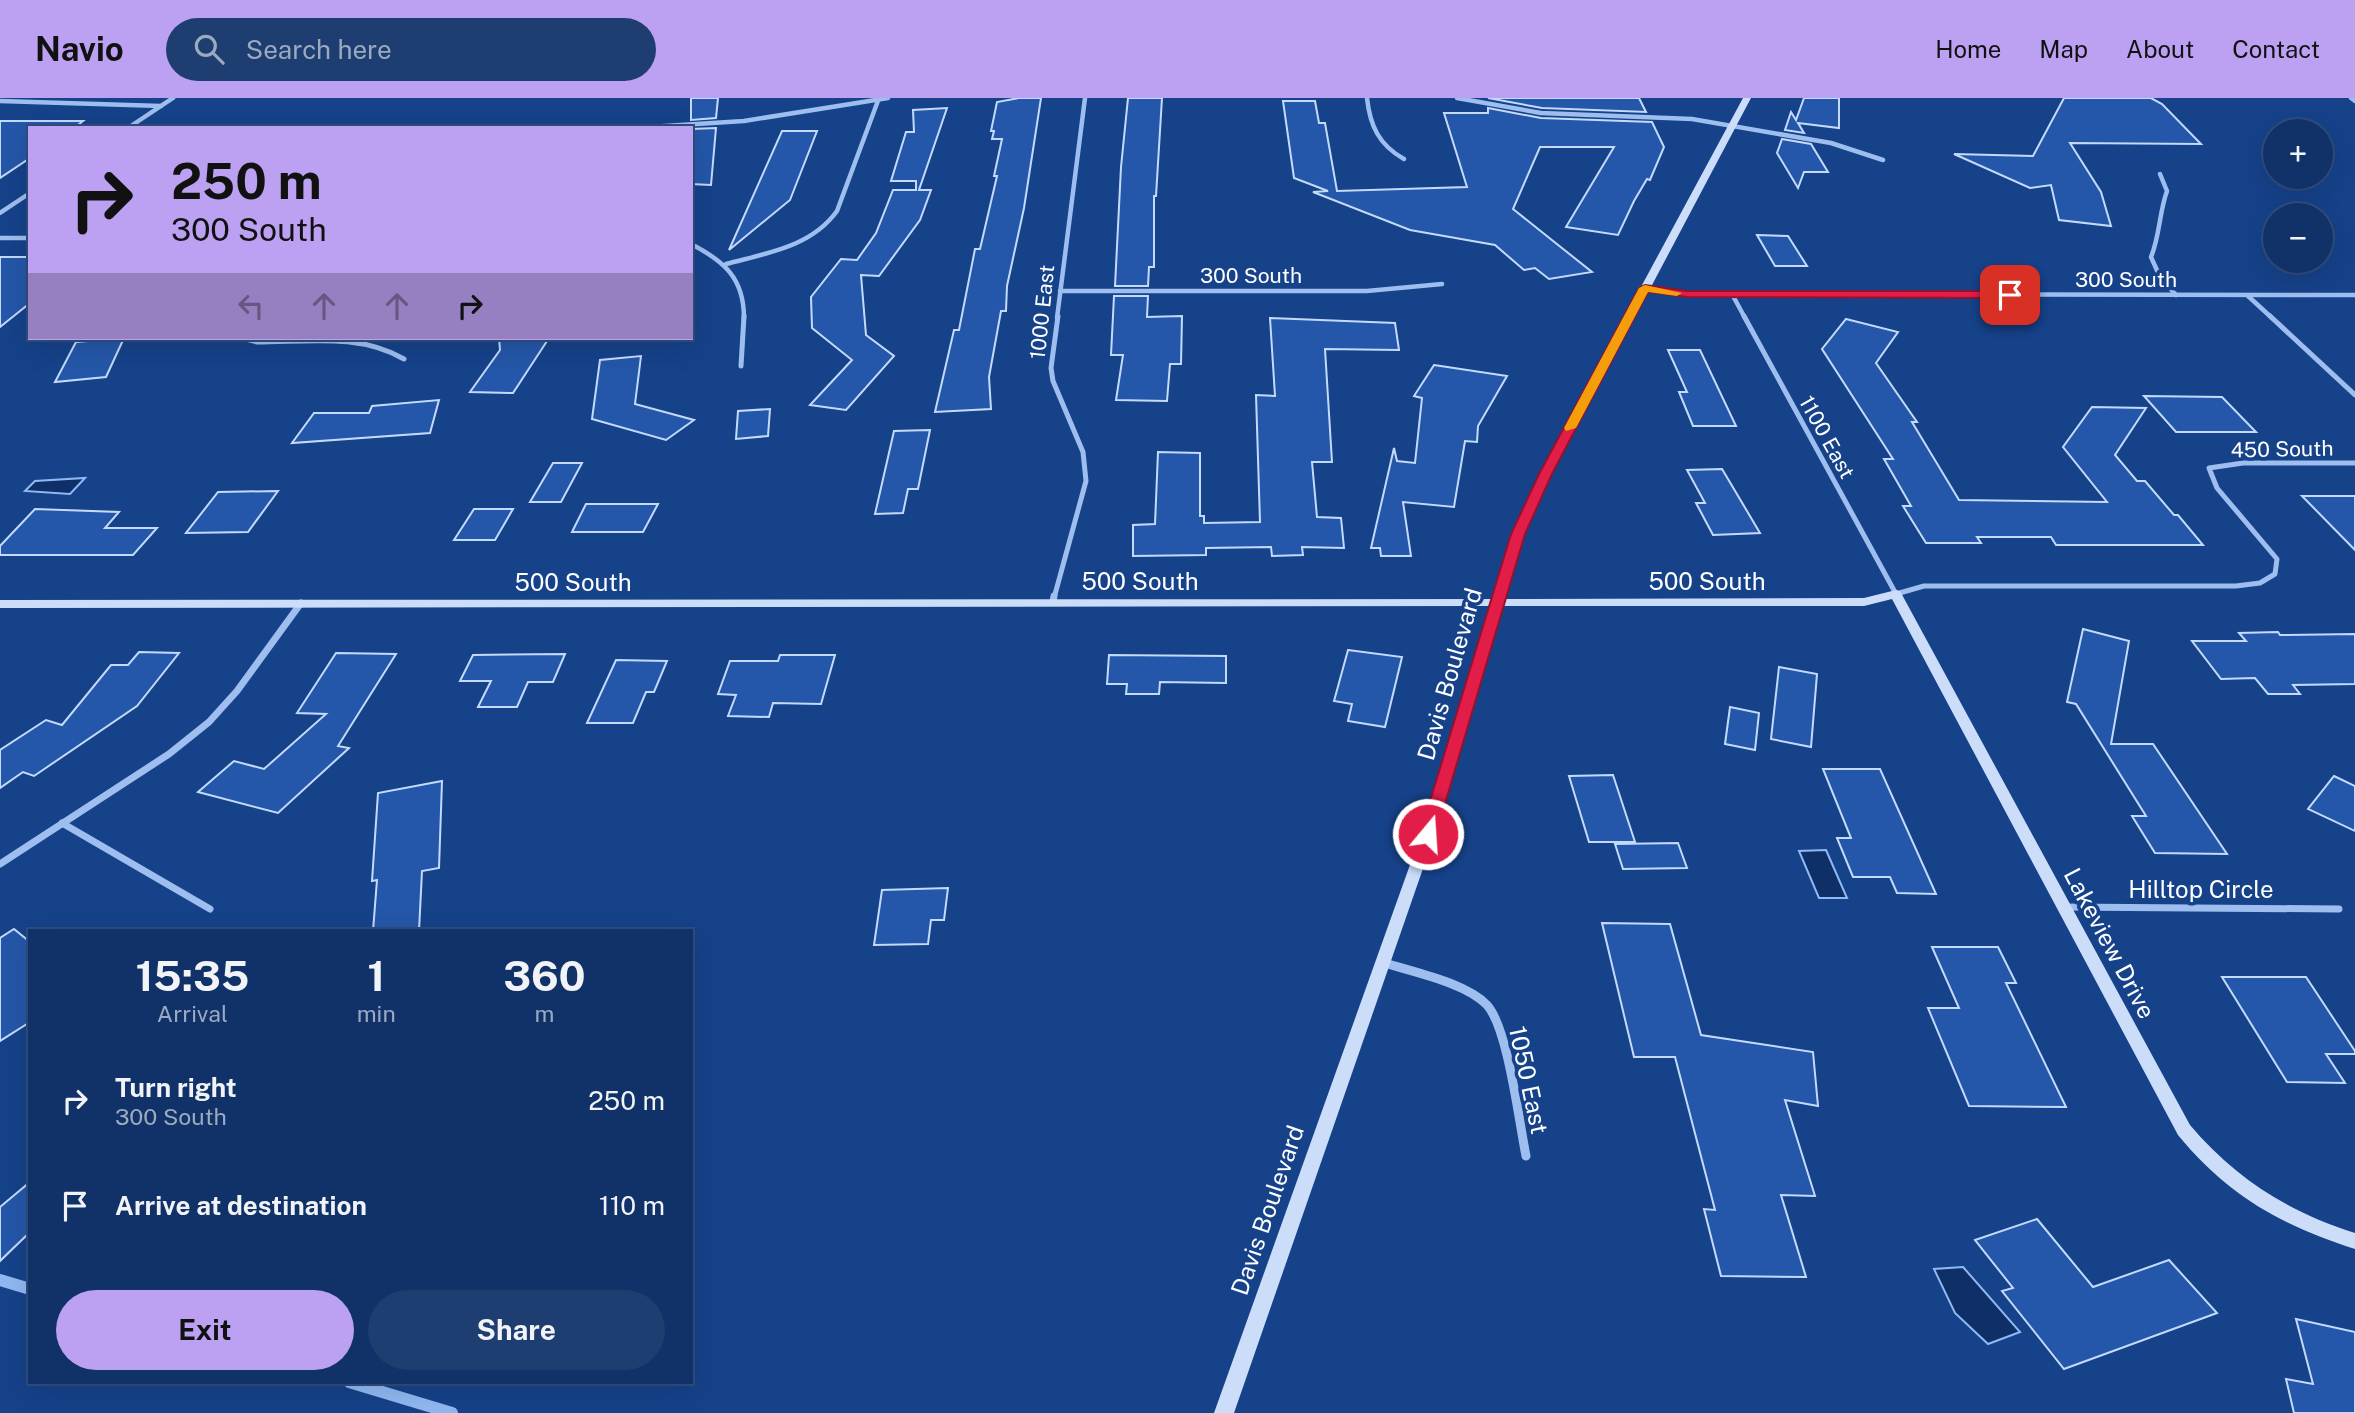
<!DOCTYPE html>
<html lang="en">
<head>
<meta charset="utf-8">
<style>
  :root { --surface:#103268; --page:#1e3e71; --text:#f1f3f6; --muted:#9caac0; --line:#304d7c; --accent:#bca0f2 }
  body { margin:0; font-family:"Public Sans",sans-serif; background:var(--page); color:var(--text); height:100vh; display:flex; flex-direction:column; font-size:26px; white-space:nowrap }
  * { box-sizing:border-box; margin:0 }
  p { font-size:23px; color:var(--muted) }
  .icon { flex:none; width:38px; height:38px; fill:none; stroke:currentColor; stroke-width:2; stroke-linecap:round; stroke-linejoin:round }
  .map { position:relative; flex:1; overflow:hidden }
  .side { position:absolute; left:28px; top:831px; width:665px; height:455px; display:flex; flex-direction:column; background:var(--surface); border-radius:0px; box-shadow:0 7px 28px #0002,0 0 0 2px var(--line) }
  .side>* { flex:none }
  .hud { position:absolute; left:28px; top:28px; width:665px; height:214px; border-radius:0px; box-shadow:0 7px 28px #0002,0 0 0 2px var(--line); background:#bca0f2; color:#111; overflow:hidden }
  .controls { position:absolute; left:2263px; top:21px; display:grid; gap:14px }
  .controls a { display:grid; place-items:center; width:70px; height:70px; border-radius:50%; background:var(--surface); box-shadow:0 7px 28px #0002,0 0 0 2px var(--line); font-size:35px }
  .pin { position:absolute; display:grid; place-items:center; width:60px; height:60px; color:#fff; margin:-30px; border-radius:14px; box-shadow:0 4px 10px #0006 }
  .me { position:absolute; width:77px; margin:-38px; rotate:18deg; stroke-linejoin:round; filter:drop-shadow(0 0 5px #0008) }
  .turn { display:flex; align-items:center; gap:24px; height:147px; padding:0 28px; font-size:32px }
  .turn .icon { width:91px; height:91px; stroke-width:2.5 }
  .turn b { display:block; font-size:49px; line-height:60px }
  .lanes { display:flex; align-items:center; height:66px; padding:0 28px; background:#0003; justify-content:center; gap:35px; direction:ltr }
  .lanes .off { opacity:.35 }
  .eta { display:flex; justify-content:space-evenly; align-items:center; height:119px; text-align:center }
  .eta b { font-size:42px; font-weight:700; line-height:49px }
  .cta { display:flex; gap:14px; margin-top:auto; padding:14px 28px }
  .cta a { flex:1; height:80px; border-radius:42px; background:var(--accent); color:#111; font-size:28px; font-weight:700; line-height:80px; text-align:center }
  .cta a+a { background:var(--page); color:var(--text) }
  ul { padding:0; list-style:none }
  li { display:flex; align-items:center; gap:21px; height:105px; padding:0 28px }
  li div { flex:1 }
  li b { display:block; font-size:26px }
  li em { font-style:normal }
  header { display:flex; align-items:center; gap:42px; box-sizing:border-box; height:98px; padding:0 35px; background:var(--accent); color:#111 }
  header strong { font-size:33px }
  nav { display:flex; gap:38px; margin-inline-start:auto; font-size:24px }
  .search { width:490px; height:63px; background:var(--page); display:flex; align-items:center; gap:18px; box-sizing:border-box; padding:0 24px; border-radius:38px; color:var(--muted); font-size:26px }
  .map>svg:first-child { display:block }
  .water { fill:#0e2f67; stroke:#90b8f2; stroke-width:2 }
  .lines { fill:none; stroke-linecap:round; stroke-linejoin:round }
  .stream { stroke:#90b8f2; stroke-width:12 }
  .building { fill:#2457a9; stroke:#c4dafb; stroke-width:2 }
  .street-far3 { stroke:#9ebeef; stroke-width:4.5 }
  .street-far2 { stroke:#9ebeef; stroke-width:5 }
  .street-far1 { stroke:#9ebeef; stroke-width:7 }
  .street { stroke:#9ebeef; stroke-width:9 }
  .secondary { fill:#ccddfa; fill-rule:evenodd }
  .route { fill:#e11d48; stroke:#92132f; stroke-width:2 }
  .slow { fill:#f59e0b }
  .labels { text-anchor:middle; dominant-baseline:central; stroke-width:7; stroke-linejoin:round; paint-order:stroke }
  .far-street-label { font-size:21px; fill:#fff; stroke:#16428a }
  .street-label { font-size:24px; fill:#fff; stroke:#16428a }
</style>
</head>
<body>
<header>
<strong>Navio</strong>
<div class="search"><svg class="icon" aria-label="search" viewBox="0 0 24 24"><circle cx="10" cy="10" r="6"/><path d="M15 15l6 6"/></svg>Search here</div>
<nav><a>Home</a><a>Map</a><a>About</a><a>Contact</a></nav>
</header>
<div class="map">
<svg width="2355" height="1315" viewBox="0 0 2355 1315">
  <rect width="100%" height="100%" fill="#16428a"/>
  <g class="water">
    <polygon points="85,380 70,396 25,393 35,383"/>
    <polygon points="1826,752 1847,800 1819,800 1799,753"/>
    <polygon points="1963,1169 2020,1234 1988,1246 1955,1215 1934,1171"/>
  </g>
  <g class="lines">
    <g class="stream">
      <polyline points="0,1182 30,1191"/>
      <polyline points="349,1284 452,1315"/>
    </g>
  </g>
  <g class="building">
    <polygon points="691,0 718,0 716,20 691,22"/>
    <polygon points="1019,0 1041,0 1024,110 1007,188 1006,213 1001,213 989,279 991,311 935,314 954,232 959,232 975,151 980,151 997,78 994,78 1002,41 992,41 994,33 991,33 997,4"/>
    <polygon points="1128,0 1162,0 1156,98 1154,98 1154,169 1149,169 1148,188 1115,188 1121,69"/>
    <polygon points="1488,0 1639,0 1646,14 1542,10"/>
    <polygon points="1804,0 1839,0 1839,30 1798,25 1804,35 1785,32 1791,14 1796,22"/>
    <polygon points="2064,0 2151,0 2162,6 2201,46 2070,45 2101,94 2111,128 2059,122 2051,87 2030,90 1954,56 2033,58"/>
    <polygon points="1283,3 1315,3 1319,25 1325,25 1337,93 1467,89 1444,15 1488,15 1488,10 1541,20 1652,24 1664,49 1650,82 1647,81 1634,103 1618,137 1566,129 1614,49 1540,49 1513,111 1592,174 1549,181 1535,170 1524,172 1495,147 1410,132 1313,94 1328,93 1294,80"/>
    <polygon points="947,10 919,92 931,92 920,122 879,178 861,177 866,237 894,258 846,312 810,307 852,262 812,230 811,199 841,161 857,162 876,135 893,92 916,92 916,83 891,83 906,34 914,34 913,12"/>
    <polygon points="0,23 83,23 74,30 30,30 30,60 0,80"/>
    <polygon points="716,30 711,87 691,86 691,31"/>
    <polygon points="782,33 817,33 790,102 729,152"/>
    <polygon points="1782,41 1811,46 1828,74 1804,74 1798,90 1777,55"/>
    <polygon points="1757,137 1788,138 1807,168 1775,168"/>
    <polygon points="0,159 30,159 30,205 0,229"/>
    <polygon points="1114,198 1148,198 1147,219 1182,218 1181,266 1170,266 1167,303 1116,302 1123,257 1111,257"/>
    <polygon points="1270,220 1395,225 1399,252 1325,251 1332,364 1312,364 1317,419 1341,420 1344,450 1302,449 1303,457 1272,458 1271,449 1206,450 1206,457 1133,458 1133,427 1155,426 1158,354 1200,355 1200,418 1204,418 1204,425 1260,424 1256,297 1275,298"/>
    <polygon points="1846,221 1898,234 1876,265 1917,324 1912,324 1959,402 2107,404 2063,349 2092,309 2146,310 2115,357 2137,383 2145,383 2174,417 2178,417 2203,447 2056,447 2051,439 1977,439 1981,445 1926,445 1903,408 1911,408 1884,361 1893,361 1822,251"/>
    <polygon points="124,240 106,279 55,284 76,244"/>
    <polygon points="499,240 549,240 513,295 470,294 500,252"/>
    <polygon points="1668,252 1700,252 1736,328 1693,328 1679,294 1687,294"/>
    <polygon points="641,258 635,306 694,322 666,342 592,321 600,262"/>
    <polygon points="1434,267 1507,278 1478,328 1477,344 1465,343 1454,409 1403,404 1411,458 1381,458 1380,450 1371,450 1394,350 1397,363 1415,365 1422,300 1414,298"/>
    <polygon points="2144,298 2222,299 2256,334 2176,334"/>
    <polygon points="439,302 430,335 292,345 314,315 369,315 372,308"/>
    <polygon points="770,311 768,338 736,341 738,313"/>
    <polygon points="930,332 918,391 908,391 903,415 875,416 894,333"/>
    <polygon points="553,365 582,365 561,404 530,404"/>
    <polygon points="1722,371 1728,381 1760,435 1713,437 1696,405 1705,405 1687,372"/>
    <polygon points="278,393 248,434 186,435 218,394"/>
    <polygon points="2302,398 2355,398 2355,452"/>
    <polygon points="586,406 658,406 643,434 572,434"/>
    <polygon points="35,411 119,414 105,430 157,430 133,457 0,457 0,448"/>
    <polygon points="474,411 513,411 495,442 454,442"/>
    <polygon points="2083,531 2129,543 2111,646 2153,646 2227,756 2155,755 2132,718 2146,718 2076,606 2067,604"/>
    <polygon points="2278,534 2280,537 2355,536 2355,586 2293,587 2300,596 2268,596 2255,580 2221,581 2192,543 2246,543 2239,535"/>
    <polygon points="1348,552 1402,559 1385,629 1348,623 1352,606 1334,603"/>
    <polygon points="139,554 179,555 137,608 34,678 23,674 0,690 0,652 46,622 62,627 111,567 128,567"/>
    <polygon points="336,555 396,556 338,648 349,650 278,715 198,694 234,663 264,671 326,616 297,615"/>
    <polygon points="565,556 553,584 528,584 517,609 478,609 491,583 460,583 473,557"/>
    <polygon points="780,557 835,557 821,606 773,605 769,619 728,618 736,597 718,596 730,563 778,563"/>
    <polygon points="1109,557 1226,558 1226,585 1160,584 1159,596 1126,596 1127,586 1107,586"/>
    <polygon points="616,562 667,563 654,594 646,594 633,625 587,625"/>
    <polygon points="1779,569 1817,576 1811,649 1771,641"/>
    <polygon points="1730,609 1759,615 1755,652 1725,646"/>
    <polygon points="1823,671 1880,671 1936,796 1897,795 1890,779 1853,779 1837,740 1851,740"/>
    <polygon points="1613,677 1635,744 1589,744 1569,678"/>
    <polygon points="2334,678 2355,688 2355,733 2308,711"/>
    <polygon points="442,683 439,770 422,773 419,833 373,833 377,782 372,783 378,695"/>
    <polygon points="1678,745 1687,770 1623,771 1615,746"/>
    <polygon points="948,790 944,822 931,822 928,846 874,847 882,792"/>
    <polygon points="1602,825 1670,826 1701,937 1813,954 1818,1008 1785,1002 1815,1098 1781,1097 1806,1179 1721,1178 1704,1111 1715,1112 1675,959 1634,959"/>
    <polygon points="14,831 30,844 30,924 0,943 0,840"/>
    <polygon points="1932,849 1998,849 2016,885 2006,885 2066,1009 1969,1008 1928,910 1959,910"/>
    <polygon points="2222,879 2306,879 2355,953 2355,956 2326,956 2345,985 2287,984"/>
    <polygon points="30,1084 30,1134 0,1163 0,1109"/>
    <polygon points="2037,1121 2093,1189 2169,1162 2217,1215 2064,1271 2002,1193 2013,1190 1975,1142"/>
    <polygon points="2296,1221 2355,1234 2355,1315 2294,1315 2286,1281 2313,1286"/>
  </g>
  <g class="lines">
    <g class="street-far3">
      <path d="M1367 0C1370 28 1379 47 1404 61"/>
      <polyline points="1457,0 1541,15 1692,21 1831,45 1883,62"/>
      <polyline points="2351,0 2355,3"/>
      <polyline points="0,3 161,8"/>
      <polyline points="128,30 173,0"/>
      <polyline points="633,30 744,23 888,0"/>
      <path d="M2160 76 2167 93C2159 115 2160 137 2151 159L2160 179 2176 197"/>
      <polyline points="0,115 30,95"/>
      <polyline points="0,140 30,140"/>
      <path d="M691 146C724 163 744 180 744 220"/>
      <path d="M726 166C767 155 811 149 837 113L879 0"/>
      <polyline points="1645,190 1687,196 2355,197"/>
      <polyline points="1060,193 1367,193 1442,186"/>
      <polyline points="1732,196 1745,220"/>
      <polyline points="2248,198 2272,220"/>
      <polyline points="1057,220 1085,0"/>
    </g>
    <g class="street-far2">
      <polyline points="1744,218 1896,496 1924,488 2236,488 2260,485 2275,476 2277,461 2217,390 2209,370 2243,365 2355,365"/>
      <polyline points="2270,218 2355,297"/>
      <path d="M242 240 257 244C307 244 359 235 404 261"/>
      <polyline points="741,268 744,218"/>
      <polyline points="1054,500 1086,383 1083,354 1053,283 1051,270 1058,218"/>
    </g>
    <g class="street-far1">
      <polyline points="1053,504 1054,498"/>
      <polyline points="62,725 210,811"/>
      <polyline points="0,766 169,656 209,624 237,593 301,505"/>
      <polyline points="2064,809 2339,811"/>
    </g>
    <path class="street" d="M1382 864C1412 874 1465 884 1487 907 1508 930 1519 1024 1526 1058"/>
    <path class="secondary" d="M1743 0H1751L1552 376 1524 436 1505 501 1864 500 1896 492 1900 493 2190 1027C2235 1080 2288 1114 2355 1135V1151C2281 1127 2228 1098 2178 1037L1892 501 1864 508H1503L1435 736 1234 1315H1214L1421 736 1490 508 0 510V502L1492 501 1512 436 1540 376Z"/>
  </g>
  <polygon class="route" points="1645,187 1687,193 2010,193 2015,197 2010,200 1687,199 1648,194 1552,376 1525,436 1436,736 1434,740 1422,740 1420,736 1511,436 1539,376 1639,190"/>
  <polygon class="slow" points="1645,187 1682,195 1677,198 1648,194 1576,330 1566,333 1564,330 1639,190"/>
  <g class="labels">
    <g class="far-street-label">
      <text x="1251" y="177">300 South</text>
      <text x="2126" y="181">300 South</text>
      <text transform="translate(1042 214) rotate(-84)">1000 East</text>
      <text transform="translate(1827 339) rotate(61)">1100 East</text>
      <text transform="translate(2282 351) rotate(-1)">450 South</text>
    </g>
    <g class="street-label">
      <text x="1140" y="483">500 South</text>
      <text x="1707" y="483">500 South</text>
      <text x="573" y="484">500 South</text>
      <text transform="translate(1449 576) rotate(-74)">Davis Boulevard</text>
      <text x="2201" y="791">Hilltop Circle</text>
      <text transform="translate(2110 845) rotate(62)">Lakeview Drive</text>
      <text transform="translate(1529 982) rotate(78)">1050 East</text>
      <text transform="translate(1267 1112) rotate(-71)">Davis Boulevard</text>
    </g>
  </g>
</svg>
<div class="controls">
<a>+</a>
<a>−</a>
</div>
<div class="pin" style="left:2010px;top:197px;background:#d93025"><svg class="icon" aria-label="arrive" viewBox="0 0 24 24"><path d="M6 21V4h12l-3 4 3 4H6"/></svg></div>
<svg class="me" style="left:1428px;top:736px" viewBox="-20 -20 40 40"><circle r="17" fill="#e11d48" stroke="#fff" stroke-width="3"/><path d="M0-11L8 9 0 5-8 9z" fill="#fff"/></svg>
<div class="hud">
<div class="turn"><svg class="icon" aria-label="right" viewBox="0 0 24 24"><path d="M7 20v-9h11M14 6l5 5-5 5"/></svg><div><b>250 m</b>300 South</div></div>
<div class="lanes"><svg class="icon off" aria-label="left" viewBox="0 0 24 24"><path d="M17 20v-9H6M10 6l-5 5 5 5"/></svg><svg class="icon off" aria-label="ahead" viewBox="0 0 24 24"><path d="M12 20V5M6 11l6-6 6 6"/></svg><svg class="icon off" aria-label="ahead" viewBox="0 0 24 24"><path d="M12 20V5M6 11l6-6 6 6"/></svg><svg class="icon" aria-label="right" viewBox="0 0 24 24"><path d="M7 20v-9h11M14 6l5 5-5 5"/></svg></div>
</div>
<section class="side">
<div class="eta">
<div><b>15:35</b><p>Arrival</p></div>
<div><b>1</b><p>min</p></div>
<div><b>360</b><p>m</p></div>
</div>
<ul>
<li><svg class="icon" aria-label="right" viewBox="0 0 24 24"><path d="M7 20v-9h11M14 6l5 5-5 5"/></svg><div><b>Turn right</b><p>300 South</p></div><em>250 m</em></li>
<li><svg class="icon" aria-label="arrive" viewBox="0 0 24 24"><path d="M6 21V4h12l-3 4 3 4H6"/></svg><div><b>Arrive at destination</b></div><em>110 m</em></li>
</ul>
<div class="cta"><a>Exit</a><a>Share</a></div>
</section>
</div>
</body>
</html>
